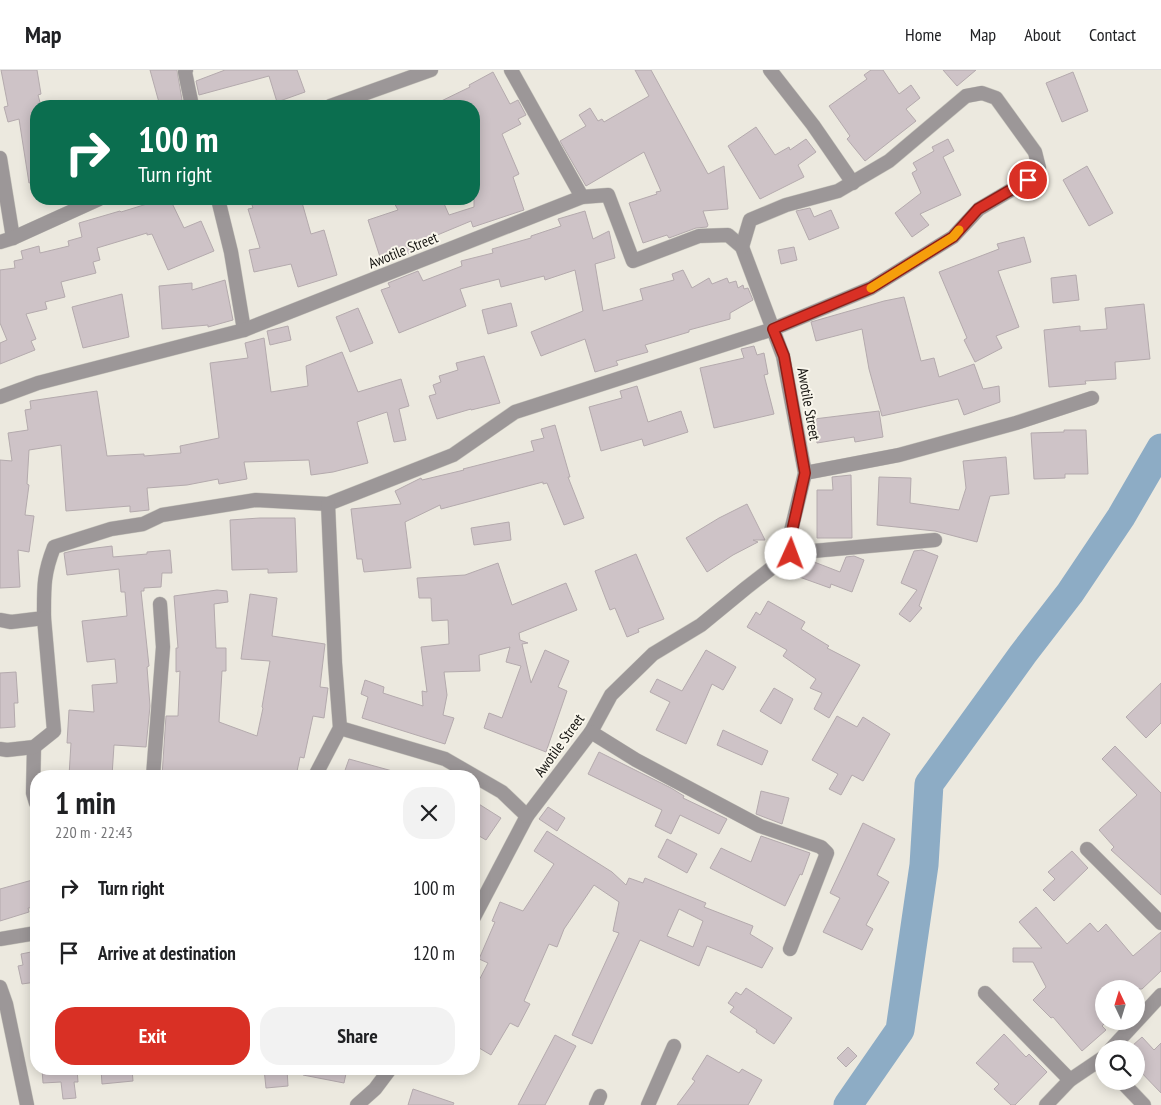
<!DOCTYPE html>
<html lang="en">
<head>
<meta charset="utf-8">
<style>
  :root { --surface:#fff; --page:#f2f2f2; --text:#202124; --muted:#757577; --line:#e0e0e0; --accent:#d93025 }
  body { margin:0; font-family:"PT Sans Narrow",sans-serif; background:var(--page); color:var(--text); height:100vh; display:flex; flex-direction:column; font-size:19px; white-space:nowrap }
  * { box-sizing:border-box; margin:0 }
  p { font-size:16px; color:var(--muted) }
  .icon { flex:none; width:28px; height:28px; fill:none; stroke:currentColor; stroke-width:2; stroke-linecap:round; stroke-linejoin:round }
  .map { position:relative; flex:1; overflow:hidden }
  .sheet { position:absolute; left:30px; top:700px; width:450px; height:305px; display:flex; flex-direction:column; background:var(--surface); border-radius:20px; box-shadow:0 2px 12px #0003 }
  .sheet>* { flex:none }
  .banner { position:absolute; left:30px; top:30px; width:450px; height:105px; border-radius:20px; box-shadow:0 2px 12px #0003; background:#0b6e4f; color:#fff; overflow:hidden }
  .needle { width:32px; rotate:356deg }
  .tools { position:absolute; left:1095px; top:910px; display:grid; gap:10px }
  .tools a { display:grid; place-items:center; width:50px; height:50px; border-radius:50%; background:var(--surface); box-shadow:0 2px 12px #0003; font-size:25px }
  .pin { position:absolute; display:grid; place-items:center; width:42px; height:42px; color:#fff; margin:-21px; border:2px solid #fff; border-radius:50%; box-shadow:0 1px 5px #0007 }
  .me { position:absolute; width:55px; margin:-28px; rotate:2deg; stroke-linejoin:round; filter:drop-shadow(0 0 4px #0008) }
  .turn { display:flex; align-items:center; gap:18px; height:105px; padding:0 25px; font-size:22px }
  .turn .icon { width:65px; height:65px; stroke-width:2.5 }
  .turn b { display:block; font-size:35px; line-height:42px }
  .round { display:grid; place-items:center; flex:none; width:52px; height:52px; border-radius:20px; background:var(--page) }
  .overview { display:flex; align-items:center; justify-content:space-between; height:85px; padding:0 25px }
  h1 { font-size:30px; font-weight:600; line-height:38px }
  .cta { display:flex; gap:10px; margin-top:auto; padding:10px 25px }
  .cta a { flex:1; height:58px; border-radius:20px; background:var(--accent); color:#fff; font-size:20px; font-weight:600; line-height:58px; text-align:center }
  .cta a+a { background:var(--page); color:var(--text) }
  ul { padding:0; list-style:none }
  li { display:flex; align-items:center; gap:15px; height:65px; padding:0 25px }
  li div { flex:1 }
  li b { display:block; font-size:19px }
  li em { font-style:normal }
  header { display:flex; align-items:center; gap:30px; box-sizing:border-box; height:70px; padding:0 25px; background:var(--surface); border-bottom:1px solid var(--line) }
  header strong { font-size:24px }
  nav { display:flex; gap:28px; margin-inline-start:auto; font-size:18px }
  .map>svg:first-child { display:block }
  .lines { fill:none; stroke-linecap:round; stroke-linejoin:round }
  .river { stroke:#8dacc5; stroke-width:29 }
  .building { fill:#cec3c7; stroke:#b4aaad; fill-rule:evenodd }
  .street-casing { stroke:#c9c7be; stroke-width:15 }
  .street { stroke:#9c9798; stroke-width:14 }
  .route-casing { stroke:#8d1f18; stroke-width:12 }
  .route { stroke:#d93025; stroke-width:9 }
  .slow { stroke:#f59e0b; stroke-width:9 }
  .labels { text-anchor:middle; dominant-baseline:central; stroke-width:4; stroke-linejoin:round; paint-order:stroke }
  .street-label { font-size:15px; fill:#13120f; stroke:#f9f6ec }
</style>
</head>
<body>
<header>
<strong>Map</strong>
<nav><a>Home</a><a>Map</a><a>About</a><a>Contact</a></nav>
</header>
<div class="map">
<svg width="1161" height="1035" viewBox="0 0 1161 1035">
  <rect width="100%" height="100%" fill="#ece9df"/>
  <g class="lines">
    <polyline class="river" points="848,1035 900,960 924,795 929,714 1023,584 1070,523 1121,447 1161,378"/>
  </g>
  <g class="building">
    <polygon points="1,0 37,0 41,24 38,25 41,36 36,36 36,112 29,113 19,49 8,52 4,37 8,36"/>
    <polygon points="150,0 177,0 182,30 160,36"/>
    <polygon points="225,0 297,0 305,22 277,32 269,6 199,25 196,11"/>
    <polygon points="635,0 651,0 708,104 724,96 728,139 703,141 708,155 707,157 696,158 669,168 667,165 643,173 629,133 657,124 656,122 661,121 644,82 586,116 560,71 586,56 579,45 590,38 598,51 602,49 604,52 649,26"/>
    <polygon points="871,0 883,0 899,24 911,15 920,28 906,39 916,51 865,91 847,69 850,66 829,36 867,9 864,5"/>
    <polygon points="943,0 976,0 957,16"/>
    <polygon points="493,2 510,34 518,30 526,45 518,49 521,54 502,64 519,104 513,107 524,140 473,157 471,151 435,166 438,173 382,193 368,150 398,140 392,129 442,129 449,145 474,137 474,36 431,36 470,17 469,15"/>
    <polygon points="1073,2 1088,41 1062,52 1046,13"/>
    <polygon points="756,57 775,85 789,77 790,80 806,69 816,82 798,95 804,107 760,129 728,76"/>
    <polygon points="948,69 954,81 943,87 961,125 920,144 929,155 912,167 895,143 921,123 912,103 917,100 913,93 934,81 932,77"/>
    <polygon points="1087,96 1113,143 1089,156 1063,110"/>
    <polygon points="163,129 170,129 184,158 201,151 214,181 168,200 152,164 147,165 147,163 97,178 100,190 93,192 96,203 61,212 65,227 45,232 47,239 26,244 36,269 31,271 35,280 0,294 0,273 7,270 0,253 0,200 15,198 14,191 23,189 21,181 39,176 40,183 69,176 68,171 82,167 79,153 120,141 121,142"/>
    <polygon points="250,129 301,129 311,164 324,160 337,205 298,217 291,194 254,202 249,180 260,178 248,139 253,138"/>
    <polygon points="810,138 814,147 831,140 839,158 809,170 796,141"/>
    <polygon points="585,141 593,169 609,161 615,188 595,194 603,241 643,230 640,219 674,210 672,204 683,200 692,218 709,208 712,214 727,208 729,213 736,211 738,218 743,215 744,219 748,218 753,230 730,243 730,249 689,260 689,262 645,275 648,282 616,291 618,295 595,302 585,269 541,286 531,262 583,241 575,200 545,210 544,206 501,217 499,209 460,219 466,236 399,263 381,220 390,217 388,213 418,201 423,211 462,196 461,191 493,183 492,179 531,168 531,166 561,156 558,149"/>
    <polygon points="1024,167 1031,192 998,201 1019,257 996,266 1002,278 975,292 964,270 967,268 939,202 999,179 997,174"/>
    <polygon points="794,177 797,190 781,194 778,180"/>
    <polygon points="1076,205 1079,230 1053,233 1051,208"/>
    <polygon points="225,210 233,250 208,257 208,255 162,259 159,216 192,213 192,220"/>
    <polygon points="122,224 129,267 83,278 72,237"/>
    <polygon points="904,227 921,291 934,288 939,307 974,294 983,319 999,316 1000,332 964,345 958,329 882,346 869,299 862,259 816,271 811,252 884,231"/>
    <polygon points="511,233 517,256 488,264 482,240"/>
    <polygon points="1144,234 1150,289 1115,292 1116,309 1085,311 1086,314 1049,317 1044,260 1080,256 1080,261 1107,259 1105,238"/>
    <polygon points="358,238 373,273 350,282 336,247"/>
    <polygon points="288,256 291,270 270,275 267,261"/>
    <polygon points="264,268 271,322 308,316 306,296 342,282 358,322 401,309 409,336 399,339 406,370 394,372 387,342 357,352 368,393 333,402 311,405 309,390 244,392 247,409 219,414 218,409 187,415 147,418 149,440 130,442 130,436 66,441 61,375 29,380 27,414 29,415 25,445 34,446 29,482 18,480 20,517 0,518 0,390 12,391 8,363 28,360 25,340 31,339 30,331 97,321 107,386 144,384 144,386 181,383 180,376 219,368 210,293 248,288 245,273"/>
    <polygon points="754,276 757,285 764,283 768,304 764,305 774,344 714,358 700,298 744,288 741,279"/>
    <polygon points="484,286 500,333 471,340 471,339 437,349 429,326 436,324 433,315 441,312 439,306 458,300 456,293"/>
    <polygon points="637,316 648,352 681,341 688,362 644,376 642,369 601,381 589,337 622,328 620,321"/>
    <polygon points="879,341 883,367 855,372 854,367 817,373 814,349"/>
    <polygon points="555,355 570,407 568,407 584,448 564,455 547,413 543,414 543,412 441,439 440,435 405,452 411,498 364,502 362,489 357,489 351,439 401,434 395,421 421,408 422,410 464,400 463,399 534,381 531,371 544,368 541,359"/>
    <polygon points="1064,360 1086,360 1088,404 1065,404 1065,408 1034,409 1031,363 1064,362"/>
    <polygon points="1006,387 1009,424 990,426 977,472 935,461 877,455 879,407 911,408 910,433 959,440 966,418 963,391"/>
    <polygon points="851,405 852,468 817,468 817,420 833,420 832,407"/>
    <polygon points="747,434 765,470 753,470 758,472 733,485 707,502 686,468 719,448"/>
    <polygon points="260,448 295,448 297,502 268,503 268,499 232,500 230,450"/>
    <polygon points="509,452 511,470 474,475 471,458"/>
    <polygon points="112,476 113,487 147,484 147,482 170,480 172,503 162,503 161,517 144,518 144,521 141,521 149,596 147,597 150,636 146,677 114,675 112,706 69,706 71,673 67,673 69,640 94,642 92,615 117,613 115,589 87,592 82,551 127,546 125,522 121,522 119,499 67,505 64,483 72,481"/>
    <polygon points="922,480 938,486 919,536 922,538 910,552 899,544 917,520 901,513 914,481"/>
    <polygon points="636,484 664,549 638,559 639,562 627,567 615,538 610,540 595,501"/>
    <polygon points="854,486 864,490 852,522 831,514 830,518 791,504 796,491 809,490 840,502 846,487"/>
    <polygon points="498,493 512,535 566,513 577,540 519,563 520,570 528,573 522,574 531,613 545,580 569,591 558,617 567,621 546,682 484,658 489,643 502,648 521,596 506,592 510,577 479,585 480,601 444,602 447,625 443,645 454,648 445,674 362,648 368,627 361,624 365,610 384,617 383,623 423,636 422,621 427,622 421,577 449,574 448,550 432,551 431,528 419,528 417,508 465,505"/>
    <polygon points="217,520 227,521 228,532 214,534 216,578 226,578 226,601 222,601 219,652 257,666 263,638 262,637 270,591 241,589 250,524 277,528 272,566 325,574 320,617 328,618 324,648 313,646 304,688 300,687 296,706 162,706 166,646 178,646 180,601 176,602 176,578 178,578 174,526"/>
    <polygon points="768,531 805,552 801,559 829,576 827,578 860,595 829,648 814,639 822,623 810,618 816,609 783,586 787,580 747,557 756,542 760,545"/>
    <polygon points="706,580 736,597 723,620 712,614 686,674 656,660 670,632 650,622 657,609 682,621"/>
    <polygon points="16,602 18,633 14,633 15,657 0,658 0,603"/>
    <polygon points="1161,613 1161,653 1146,668 1126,647"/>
    <polygon points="774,618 793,629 781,654 760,641"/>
    <polygon points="837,646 857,657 863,647 890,664 863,711 852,705 841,725 829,719 838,704 812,690"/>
    <polygon points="723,660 768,681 762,695 717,675"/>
    <polygon points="1115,676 1161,723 1161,825 1111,780 1114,777 1099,760 1137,725 1102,689"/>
    <polygon points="599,682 671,718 684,726 683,728 727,749 719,764 680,745 671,764 655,756 662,740 588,704"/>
    <polygon points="349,689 396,702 396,706 343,706"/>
    <polygon points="761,721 789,728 782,754 756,744"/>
    <polygon points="474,731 501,748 486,770 474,763"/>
    <polygon points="548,737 565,748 557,761 539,749"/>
    <polygon points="863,753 895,769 877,805 889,812 866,855 873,859 862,880 823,862 840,828 830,823"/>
    <path d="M547 761 612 802 626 815 629 808 643 813 645 808 706 833 704 837 753 856 750 864 773 878 762 898 707 876 699 896 640 870 592 974 572 965 619 863 613 861 619 832 594 815 564 859 557 877 549 874 524 931 530 934 518 957 510 953 491 985 474 975V920L488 893 479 889 495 852 492 851 500 832 523 841 554 794 534 781ZM679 839 703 851 693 877 667 866Z"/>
    <polygon points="761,766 810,783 802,805 800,804 785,836 710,798 721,778 751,792"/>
    <polygon points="667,769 697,784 687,803 658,787"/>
    <polygon points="1072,781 1088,798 1054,831 1043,820 1055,809 1048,802"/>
    <polygon points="36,809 36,837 28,838 29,842 0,851 0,819"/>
    <polygon points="1036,837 1067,874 1090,853 1098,862 1106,854 1133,886 1161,862 1161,901 1142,919 1104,919 1104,954 1102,956 1106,960 1082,981 1053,947 1051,948 1033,930 1046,917 1033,892 1013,892 1013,878 1042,878 1019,852"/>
    <polygon points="36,881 36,912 22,914 18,896 23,895 21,884"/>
    <polygon points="746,918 792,948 774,974 756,962 757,960 730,942 734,937 728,933 736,922 741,925"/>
    <polygon points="1004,964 1026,987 1029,984 1047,1002 1015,1035 1011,1035 994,1019 999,1014 976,993"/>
    <polygon points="555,965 576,976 545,1035 518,1035"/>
    <polygon points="1142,967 1154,980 1161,973 1161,1023 1137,998 1145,990 1132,976"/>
    <polygon points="848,977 857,986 846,997 837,988"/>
    <polygon points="707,985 739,1003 742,999 762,1010 748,1035 677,1035 695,1011 692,1009"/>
    <polygon points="42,999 77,999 78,1012 74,1012 76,1028 63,1029 61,1012 43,1013"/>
    <polygon points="101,999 132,999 133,1011 102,1014"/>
    <polygon points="264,999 287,999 288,1016 266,1018"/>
    <polygon points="304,999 347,999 344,1013 303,1005"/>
    <polygon points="413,1019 454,1033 453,1035 408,1035"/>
  </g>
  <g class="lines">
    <defs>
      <g id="street">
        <polyline points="186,0 185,2 192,36"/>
        <polyline points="511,0 582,127"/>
        <polyline points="770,0 813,55 853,113"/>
        <polyline points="330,36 431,0"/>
        <polyline points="0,88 13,168"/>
        <polyline points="218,129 231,182 244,260"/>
        <polyline points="0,172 13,168 99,129"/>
        <polyline points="0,327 38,313 244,260 582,127 608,125 633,191 699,166 728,165 742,177 783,286 805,403 791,461 791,483 746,518 701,555 653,584 611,625 591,662 527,746 474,847"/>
        <polyline points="805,403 899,385 1016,353 1092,328"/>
        <polyline points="791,483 935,470"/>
        <path d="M0 550 11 552 44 548C44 518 43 505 54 477L111 459 143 454 162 445 256 430 328 434 453 385 515 342 773 259 871 218 953 167 979 139 1028 110 1039 98 1035 82 996 28 982 23 966 26 889 91 838 121 786 135 750 150 742 177"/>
        <polyline points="340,658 445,689 502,722 527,746"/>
        <polyline points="591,662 636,690 760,756 821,777 827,783 790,879"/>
        <polyline points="34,677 33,723 36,733"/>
        <polyline points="0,679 7,680 34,677 54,661 44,548"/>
        <polyline points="153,706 163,577 160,534"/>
        <polyline points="315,706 340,658 335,593 328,434"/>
        <polyline points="1087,779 1161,853"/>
        <polyline points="0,869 36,863"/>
        <polyline points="0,917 6,934 27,1035"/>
        <polyline points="985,923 1070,1010"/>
        <polyline points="1111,979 1161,925"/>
        <polyline points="1121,1011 1144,1035"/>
        <polyline points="357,1035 375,1019 390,999"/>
        <polyline points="596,1035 600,1026"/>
        <polyline points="648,1035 674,976"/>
        <polyline points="1046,1035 1070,1010 1104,987"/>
      </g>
    </defs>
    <use href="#street" class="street-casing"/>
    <use href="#street" class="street"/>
  </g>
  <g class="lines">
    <defs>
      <polyline id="route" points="791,484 792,461 805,403 784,286 773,259 871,218 953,167 978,139 1028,110"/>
    </defs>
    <use href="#route" class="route-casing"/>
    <use href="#route" class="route"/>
    <polyline class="slow" points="871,218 953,167 959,160"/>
  </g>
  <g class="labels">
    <g class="street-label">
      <text transform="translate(403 180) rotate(-22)">Awotile Street</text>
      <text transform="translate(809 334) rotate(80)">Awotile Street</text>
      <text transform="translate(559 675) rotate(-54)">Awotile Street</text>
    </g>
  </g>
</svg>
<div class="tools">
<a><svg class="needle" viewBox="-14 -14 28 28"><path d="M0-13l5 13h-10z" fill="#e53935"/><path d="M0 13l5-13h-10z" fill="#757577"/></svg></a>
<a><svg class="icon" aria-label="search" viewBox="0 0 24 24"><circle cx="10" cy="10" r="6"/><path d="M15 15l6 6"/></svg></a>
</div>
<div class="pin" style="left:1028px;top:110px;background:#d93025"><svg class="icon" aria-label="arrive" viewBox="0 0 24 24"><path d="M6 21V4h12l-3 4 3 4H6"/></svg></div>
<svg class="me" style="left:791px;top:484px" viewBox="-20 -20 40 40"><circle r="19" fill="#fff"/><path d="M0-13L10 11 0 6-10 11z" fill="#d93025"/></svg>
<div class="banner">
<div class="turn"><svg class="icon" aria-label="right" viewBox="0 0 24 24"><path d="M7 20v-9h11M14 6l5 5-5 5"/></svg><div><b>100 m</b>Turn right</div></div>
</div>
<section class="sheet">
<div class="overview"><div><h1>1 min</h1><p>220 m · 22:43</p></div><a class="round"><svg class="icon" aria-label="close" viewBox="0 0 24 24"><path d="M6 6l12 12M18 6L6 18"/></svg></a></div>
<ul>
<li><svg class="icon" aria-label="right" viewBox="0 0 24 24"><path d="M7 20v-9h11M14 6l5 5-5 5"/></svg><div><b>Turn right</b></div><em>100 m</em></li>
<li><svg class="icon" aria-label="arrive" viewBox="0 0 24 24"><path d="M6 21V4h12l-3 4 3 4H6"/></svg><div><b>Arrive at destination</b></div><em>120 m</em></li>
</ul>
<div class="cta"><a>Exit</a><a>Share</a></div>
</section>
</div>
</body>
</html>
